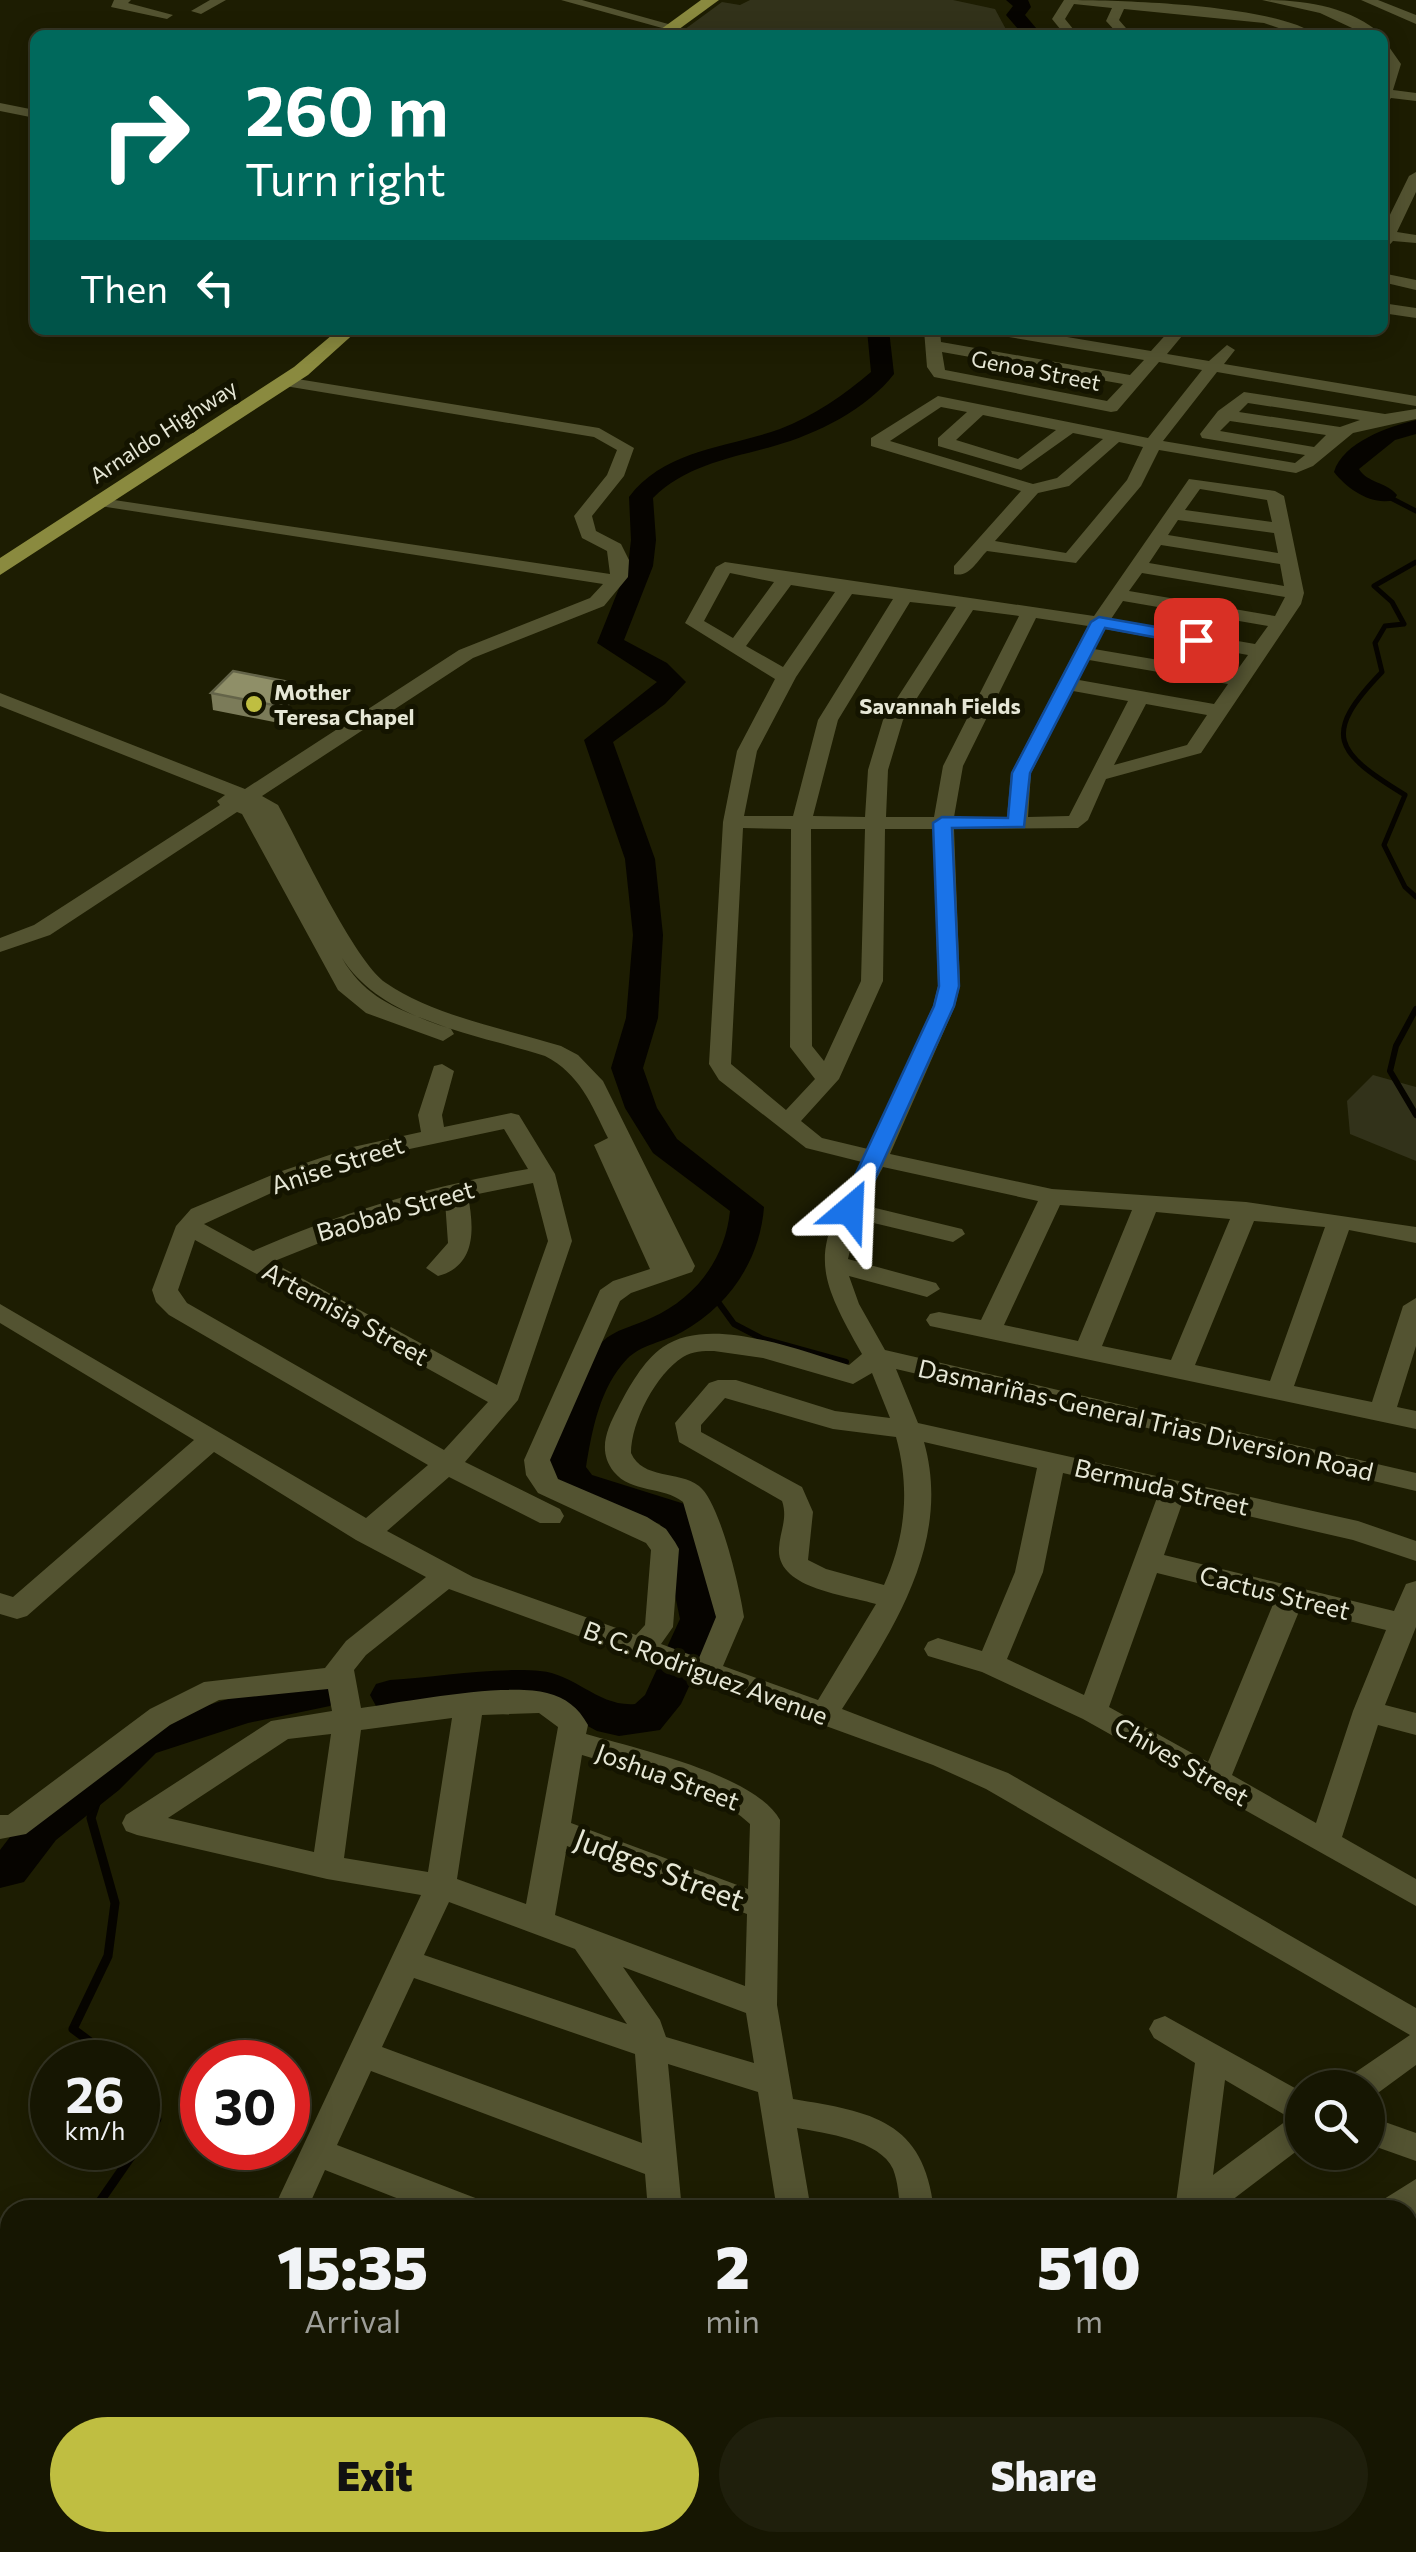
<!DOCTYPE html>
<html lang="en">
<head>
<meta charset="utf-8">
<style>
  :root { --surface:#161602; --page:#1f1f0c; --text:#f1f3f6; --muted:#9e9f99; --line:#353524; --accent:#bfbe41 }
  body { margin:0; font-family:Commissioner,sans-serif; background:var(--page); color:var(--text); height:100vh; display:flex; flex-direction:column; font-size:38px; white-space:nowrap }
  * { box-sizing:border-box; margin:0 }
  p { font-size:32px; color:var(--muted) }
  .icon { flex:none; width:55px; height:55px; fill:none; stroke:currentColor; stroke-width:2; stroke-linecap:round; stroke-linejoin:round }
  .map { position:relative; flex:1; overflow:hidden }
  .details { position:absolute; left:0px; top:2200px; width:1418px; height:352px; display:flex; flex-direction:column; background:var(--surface); border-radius:30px 30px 0 0; box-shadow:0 5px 25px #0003,0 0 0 2px var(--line) }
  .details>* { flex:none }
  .hud { position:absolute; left:30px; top:30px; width:1358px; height:305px; border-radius:15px; box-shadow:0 5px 25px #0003,0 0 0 2px var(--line); background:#00695c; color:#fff; overflow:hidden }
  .tools { position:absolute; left:1285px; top:2070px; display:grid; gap:20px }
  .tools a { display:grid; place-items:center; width:100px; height:100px; border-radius:50%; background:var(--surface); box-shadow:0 5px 25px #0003,0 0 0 2px var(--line); font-size:50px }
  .speed { position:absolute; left:30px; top:2040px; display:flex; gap:20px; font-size:50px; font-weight:700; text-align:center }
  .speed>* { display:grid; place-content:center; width:130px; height:130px; border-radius:50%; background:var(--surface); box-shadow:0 5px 25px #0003,0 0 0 2px var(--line); line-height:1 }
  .speed small { font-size:25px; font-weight:400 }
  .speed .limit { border:15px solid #d22; background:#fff; color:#111 }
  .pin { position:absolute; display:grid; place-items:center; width:85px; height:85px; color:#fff; margin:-42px; border-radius:20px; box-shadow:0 5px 15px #0006 }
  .me { position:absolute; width:110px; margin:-55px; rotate:26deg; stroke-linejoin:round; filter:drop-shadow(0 0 8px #0008) }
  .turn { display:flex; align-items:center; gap:35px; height:210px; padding:0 50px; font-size:45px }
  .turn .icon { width:130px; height:130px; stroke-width:2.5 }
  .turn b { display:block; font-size:70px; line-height:85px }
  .then { display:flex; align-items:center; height:95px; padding:0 50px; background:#0003; gap:20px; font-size:38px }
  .eta { display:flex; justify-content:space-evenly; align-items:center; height:170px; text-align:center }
  .eta b { font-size:60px; font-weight:800; line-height:70px }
  .cta { display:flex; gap:20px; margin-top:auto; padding:20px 50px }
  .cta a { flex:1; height:115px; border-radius:60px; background:var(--accent); color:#111; font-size:40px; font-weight:800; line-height:115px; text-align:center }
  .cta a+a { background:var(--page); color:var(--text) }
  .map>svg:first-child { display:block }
  .green { fill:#32321a }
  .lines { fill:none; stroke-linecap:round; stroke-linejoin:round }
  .stream-far2 { stroke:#060400; stroke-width:5 }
  .stream-far1 { stroke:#060400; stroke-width:6 }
  .stream { stroke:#060400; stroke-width:9 }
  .river { fill:#060400; fill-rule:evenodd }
  .minor { fill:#535331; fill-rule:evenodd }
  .major { fill:#8a8a3f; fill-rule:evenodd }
  .wall { fill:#7b7b59 }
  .shaded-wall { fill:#646449 }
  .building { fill:#8f8f68; stroke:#646449; stroke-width:2.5 }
  .route { fill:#1a73e8; stroke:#114b97; stroke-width:2.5 }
  .poi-dot { fill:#bfbe41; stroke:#141400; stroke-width:4 }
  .labels { text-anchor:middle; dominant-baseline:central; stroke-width:10; stroke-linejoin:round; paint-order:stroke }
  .far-street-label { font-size:22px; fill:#e6e7d6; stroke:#141400 }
  .far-poi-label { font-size:22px; font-weight:bold; fill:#e6e7d6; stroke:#141400; text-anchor:start }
  .far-neighbourhood-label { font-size:22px; font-weight:bold; fill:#e6e7d6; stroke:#141400 }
  .street-label { font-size:25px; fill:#e6e7d6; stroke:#141400 }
  .near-street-label { font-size:30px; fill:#e6e7d6; stroke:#141400 }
</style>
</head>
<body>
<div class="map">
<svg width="1416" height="2552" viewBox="0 0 1416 2552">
  <rect width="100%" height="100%" fill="#1d1d02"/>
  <g class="green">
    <polygon points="750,0 953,0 995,9 1009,35 677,35 722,2 740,5"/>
    <polygon points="1373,1075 1416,1087 1416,1161 1350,1134 1347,1101"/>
  </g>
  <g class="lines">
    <g class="stream-far2">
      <polyline points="1385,495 1416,511"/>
      <path d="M1416 562 1374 586 1392 602 1404 624 1385 626 1375 643 1382 672C1321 735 1335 752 1405 795L1384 845 1405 887 1416 897"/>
    </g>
    <g class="stream-far1">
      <polyline points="1416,1009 1396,1046 1390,1071 1416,1115"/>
      <polyline points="713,1295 734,1324 763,1339 846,1362"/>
    </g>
    <g class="stream">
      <polyline points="104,1779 91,1818 115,1903 108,1956 73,2029 117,2062"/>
      <polyline points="138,2092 157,2119 138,2147"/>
      <polyline points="94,2210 137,2148"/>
      <polyline points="0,2362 10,2362"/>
    </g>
    <g class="river">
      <polygon points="1006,0 1028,0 1031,7 1025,15 1042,35 1023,35 1006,15 1013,6"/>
      <path d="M867 330H889L894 374C867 409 817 434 774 446 731 458 686 465 653 498L656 540 653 566 624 640 667 663 686 682 665 704 613 742 655 859 663 935 658 1018 643 1068 657 1108 677 1139 764 1207C760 1260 729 1306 682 1332 664 1342 642 1344 627 1359 600 1387 592 1430 586 1467L592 1475 691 1506 696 1516 720 1619 681 1704 660 1730 619 1736 597 1731 541 1701 390 1710 376 1706 370 1695 376 1684 390 1680C435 1677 496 1667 540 1671 576 1674 598 1707 635 1704L645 1695 680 1619 660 1524 566 1493 548 1469C556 1424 568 1374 602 1342 615 1329 635 1326 651 1318 696 1298 725 1259 730 1211L653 1153 625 1108 611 1068 626 1018 633 935 625 859 584 740 657 682 597 643 628 566 631 540 629 497C665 449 728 448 780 429 814 416 844 395 871 372Z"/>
      <path d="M1416 420V434L1395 440 1359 469C1367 483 1387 482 1397 495L1394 500C1372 506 1347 489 1334 472 1343 442 1388 427 1416 420Z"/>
      <polygon points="316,1680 330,1684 336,1695 330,1706 248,1723 156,1753 119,1790 56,1840 24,1882 0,1888 0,1850 26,1816 89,1768 126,1731 247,1693"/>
    </g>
    <g class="minor">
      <polygon points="114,0 131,0 128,3 173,15 167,19 111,7"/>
      <polygon points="210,0 226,0 201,14 191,11"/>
      <polygon points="561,0 582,0 679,27 673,31"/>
      <path d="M1064 0C1118 0 1273 4 1317 35H1299L1264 23 1124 9 1119 20 1132 35H1119L1106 21 1112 8 1074 4 1065 19 1078 35H1065L1052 19Z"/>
      <path d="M1262 0C1303 0 1350 6 1382 35H1367L1320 13Z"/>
      <polygon points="1361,0 1378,0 1416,15 1416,24"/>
      <polygon points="1382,37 1401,64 1393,90 1416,93 1416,101 1391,98 1382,110 1382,81 1387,64 1382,55"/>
      <polygon points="0,103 35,110 35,118 0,111"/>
      <polygon points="1416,172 1416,192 1397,232 1416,235 1416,243 1393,241 1382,253 1382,231 1409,176"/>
      <polygon points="1382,273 1416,280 1416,290 1382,282"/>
      <polygon points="1382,303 1416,308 1416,318 1382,313"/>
      <path d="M924 330H940L941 342 1130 375 1144 360 997 335 989 330H1025L1151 351 1170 330H1187L1167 354 1209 361 1227 345 1235 350 1224 364 1416 396V406L1217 372 1163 441 1295 463 1305 455 1202 438 1200 434 1218 411 1244 392 1385 414 1416 409V419L1353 433 1313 466 1296 473 1159 450 1141 486 1076 563 987 551C977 561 969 578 954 574V566L1021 491 871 446V438L938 396 1148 438 1202 370 1159 362 1117 411 1111 412 934 377 927 367ZM942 352 1123 384 1107 401 945 370ZM1248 403 1360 420 1340 427 1239 412ZM941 407 967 412 938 438V446L1021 470 1073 433 1103 439 1057 478 1033 484 890 441ZM983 415 1056 430 1018 459 956 440ZM1230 421 1326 435 1314 447 1220 431ZM1119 442 1143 447 1127 480 1066 553 995 541 1038 493 1069 486Z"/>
      <path d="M285 377 599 428 634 448 624 476 592 516 596 531 621 544 629 560 628 577 604 606 473 658 262 796 278 805C300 844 354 961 386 983 431 1015 509 1030 561 1046L578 1055 603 1081 695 1266 692 1272 631 1293 620 1301 550 1460 558 1479 647 1517 666 1529 675 1542 679 1549 673 1627 661 1644 699 1658 716 1617 683 1502C663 1486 631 1493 614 1472 597 1451 607 1429 618 1408 629 1387 643 1361 663 1347 710 1314 800 1351 849 1365L862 1354C811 1265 814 1252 862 1162L806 1148 719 1080 709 1064 723 822 737 751 775 679 685 623 716 567 725 562 1094 616 1189 479 1275 491 1284 496 1304 593 1301 604 1201 753 1106 779 1088 820 1078 828 954 829 960 986 955 1006 890 1154 1052 1189 1246 1202 1416 1227V1243L1349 1230 1294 1386 1372 1402 1403 1306 1416 1298V1346L1397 1407 1416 1411V1429L930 1326 926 1320 930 1314 939 1312 981 1320 1038 1201 883 1167 863 1205 962 1229 965 1234 953 1242 857 1219 848 1259 936 1283 940 1289 927 1297 849 1276 859 1304 885 1350 1416 1473V1491L896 1369 918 1423 1358 1521 1416 1541V1561L1353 1540 1183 1501 1164 1555 1394 1611 1406 1584 1416 1581V1627L1385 1705 1416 1713V1735L1378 1725 1342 1837 1416 1879V1906L1083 1719 982 1672 928 1656 924 1649 928 1642 938 1638 982 1651 1015 1572 1037 1468 924 1442C952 1541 894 1629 842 1709L1008 1773 1416 2008V2065L1371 2098 1368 2099V2088H1343L1347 2078 1410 2035 986 1789 933 1765 449 1589 366 1655 354 1670 361 1708C405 1702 507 1682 547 1693 566 1698 578 1707 588 1725L586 1734C634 1748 756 1775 780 1820L777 2005 793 2099C872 2112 924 2120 934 2210H900C899 2197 898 2182 893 2169 880 2140 825 2133 797 2128L811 2210H777L758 2092 668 2064 682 2210H648L645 2174 371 2071 337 2145 478 2199 483 2210H427L325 2170 307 2210H273L421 1895 327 1879 137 1835 126 1831 122 1823 126 1815 271 1721 332 1711 328 1689 219 1700 170 1725 26 1834 0 1839V1815H8L150 1709 204 1682 325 1668 346 1641 426 1577 356 1540 214 1452 27 1616 17 1619 0 1614V1593L13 1597 194 1440 0 1323V1304L366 1518 428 1465 169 1315 156 1302 152 1290 176 1226 191 1209 279 1172 353 1147 421 1132 418 1115 434 1066 442 1064 454 1071 442 1115 444 1127 511 1113 519 1115 555 1174 572 1241 518 1400 465 1462 560 1509 564 1516 560 1523H540L449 1477 387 1531 473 1577 636 1635 645 1625 651 1550 646 1543 538 1493 526 1475 524 1460 600 1290 613 1281 650 1269 594 1145 608 1138C591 1104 580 1074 545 1056 477 1034 382 1022 342 958 367 1002 406 1012 451 1029L454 1034 443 1041 366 1013 338 990 242 814 237 812 50 935 0 952V938L34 925 220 805 217 801 225 795 0 706V693L245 789 459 650 590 598 603 584 100 506 91 501 94 497 610 574 607 551 582 538 574 516 607 475 617 450 594 437 279 385V379ZM1200 489 1267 500 1272 522 1185 510ZM1178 520 1274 533 1278 553 1168 535ZM1161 545 1280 564 1284 586 1149 563ZM730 573 774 582 733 638 704 621ZM1142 573 1285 597 1275 616 1129 591ZM791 585 835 592 783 667 746 646ZM852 594 893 599 818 720 793 816H744L757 751 796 677ZM1123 601 1268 626 1255 644 1111 619ZM910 602 956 607 883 720 868 770 865 817 813 816 838 720ZM973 610 1019 616 943 766 934 817H886L888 770 903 720ZM1036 618 1088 626 1011 773 1007 817H954L963 766ZM1105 629 1248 655 1235 673 1094 649ZM1089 660 1228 684 1214 704 1079 680ZM1073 691 1128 701 1069 816 1028 817 1031 773ZM1146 704 1207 715 1187 745 1114 765ZM743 828 791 829 790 1047 815 1079 786 1110 731 1064ZM811 829H865L861 981 824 1061 812 1046ZM885 829H933L938 986 933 1006 868 1149 822 1138 801 1121 839 1079 883 981ZM504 1129 528 1169C433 1185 341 1212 253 1251L204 1224 295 1182 367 1158ZM533 1183 548 1241 497 1385 272 1262 367 1224 445 1201 448 1243 426 1268 438 1276C477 1266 474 1227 468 1196ZM1060 1205 1132 1210 1078 1341 1004 1325ZM1156 1212 1230 1219 1171 1360 1102 1346ZM1254 1221 1325 1227 1270 1381 1195 1365ZM195 1240 488 1402 444 1450 187 1303 178 1290ZM714 1351 763 1358 853 1384 872 1373 890 1418 835 1411 736 1380H718L709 1383 675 1423 679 1442 782 1501C788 1518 780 1531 779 1548 776 1589 847 1595 876 1604L818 1700 723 1666 744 1617C740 1589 720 1502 699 1486 678 1470 643 1480 631 1453 631 1422 656 1374 683 1357 693 1351 703 1351 714 1351ZM725 1398 833 1429 896 1437C910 1488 906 1536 884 1585L826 1569 808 1560 813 1512 802 1487 701 1432V1425ZM1063 1473 1158 1495 1084 1695 1007 1659 1043 1572ZM1157 1573 1274 1602 1208 1762 1109 1707ZM1300 1609 1386 1630 1353 1711 1316 1823 1232 1775ZM539 1713 558 1727 526 1904 457 1879 482 1715ZM452 1718 428 1872 344 1858 361 1730ZM331 1734 314 1852 168 1818 288 1739ZM582 1755C636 1771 708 1785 750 1824L748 1889 571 1823ZM567 1846 747 1914 745 1986 555 1915ZM449 1902 575 1949 627 2024 424 1955ZM623 1967 746 2013 754 2063 666 2037 660 2020ZM414 1978 635 2054 642 2143 382 2047Z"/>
      <path d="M1165 2016 1302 2092V2147L1219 2210H1175L1195 2063 1154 2038 1149 2029 1154 2020ZM1225 2080 1290 2118 1213 2175Z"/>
      <polygon points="1368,2116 1416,2133 1416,2161 1368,2144"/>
      <polygon points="1416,2179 1416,2214 1408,2221 1408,2210 1379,2210 1384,2199"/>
      <polygon points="10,2433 10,2472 0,2476 0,2437"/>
      <polygon points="1416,2458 1416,2542 1408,2541 1408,2461"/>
      <polygon points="48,2542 85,2542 82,2552 44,2552"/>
      <polygon points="270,2542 324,2542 328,2552 274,2552"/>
    </g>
    <g class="major">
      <polygon points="701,0 719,0 671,35 653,35"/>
      <polygon points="338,330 358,330 308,375 0,575 0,558 294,367"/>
    </g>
  </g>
  <polygon class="wall" points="294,683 295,699 274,722 213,710 211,693"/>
  <polygon class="shaded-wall" points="294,683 295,699 274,722 273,705"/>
  <polygon class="building" points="233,671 294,683 273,705 211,693"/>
  <polygon class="route" points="1099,617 1196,634 1204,640 1196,645 1105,628 1030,773 1024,827 952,828 959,986 954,1006 861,1210 850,1217 842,1215 839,1210 934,1006 939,986 933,823 942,817 1008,818 1012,773 1091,622"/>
  <circle class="poi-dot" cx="254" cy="704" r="10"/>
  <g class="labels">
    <g class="far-street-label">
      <text transform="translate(1036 370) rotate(11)">Genoa Street</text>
      <text transform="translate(163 431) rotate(-33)">Arnaldo Highway</text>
    </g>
    <g class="far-poi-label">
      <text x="274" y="691">Mother<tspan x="274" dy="25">Teresa Chapel</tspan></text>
    </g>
    <g class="far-neighbourhood-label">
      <text x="940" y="705">Savannah Fields</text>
    </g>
    <g class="street-label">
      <text transform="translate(337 1164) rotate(-18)">Anise Street</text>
      <text transform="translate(395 1210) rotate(-16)">Baobab Street</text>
      <text transform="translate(346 1313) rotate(29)">Artemisia Street</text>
      <text transform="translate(1146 1419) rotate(13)">Dasmariñas-General Trias Diversion Road</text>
      <text transform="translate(1162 1486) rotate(13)">Bermuda Street</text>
      <text transform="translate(1275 1592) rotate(14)">Cactus Street</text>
      <text transform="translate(706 1672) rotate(20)">B. C. Rodriguez Avenue</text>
      <text transform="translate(1182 1761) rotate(30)">Chives Street</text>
      <text transform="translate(668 1776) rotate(20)">Joshua Street</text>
    </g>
    <g class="near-street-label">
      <text transform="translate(660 1868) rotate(21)">Judges Street</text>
    </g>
  </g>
</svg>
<div class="tools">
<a><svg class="icon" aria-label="search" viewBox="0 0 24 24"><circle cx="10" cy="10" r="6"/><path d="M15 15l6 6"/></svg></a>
</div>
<div class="speed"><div>26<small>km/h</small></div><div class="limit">30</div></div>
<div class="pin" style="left:1196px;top:640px;background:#d93025"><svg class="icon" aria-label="arrive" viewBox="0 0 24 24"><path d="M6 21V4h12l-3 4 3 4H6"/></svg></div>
<svg class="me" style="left:850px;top:1210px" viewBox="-20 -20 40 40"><path d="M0-17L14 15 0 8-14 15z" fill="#1a73e8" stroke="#fff" stroke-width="4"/></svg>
<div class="hud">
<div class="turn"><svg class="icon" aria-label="right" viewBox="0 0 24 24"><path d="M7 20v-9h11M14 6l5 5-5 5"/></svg><div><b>260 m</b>Turn right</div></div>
<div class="then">Then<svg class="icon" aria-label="left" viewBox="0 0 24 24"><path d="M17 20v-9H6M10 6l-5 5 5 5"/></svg></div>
</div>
<section class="details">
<div class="eta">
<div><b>15:35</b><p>Arrival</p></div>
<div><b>2</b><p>min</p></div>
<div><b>510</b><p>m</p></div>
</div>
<div class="cta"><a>Exit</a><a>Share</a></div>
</section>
</div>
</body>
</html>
